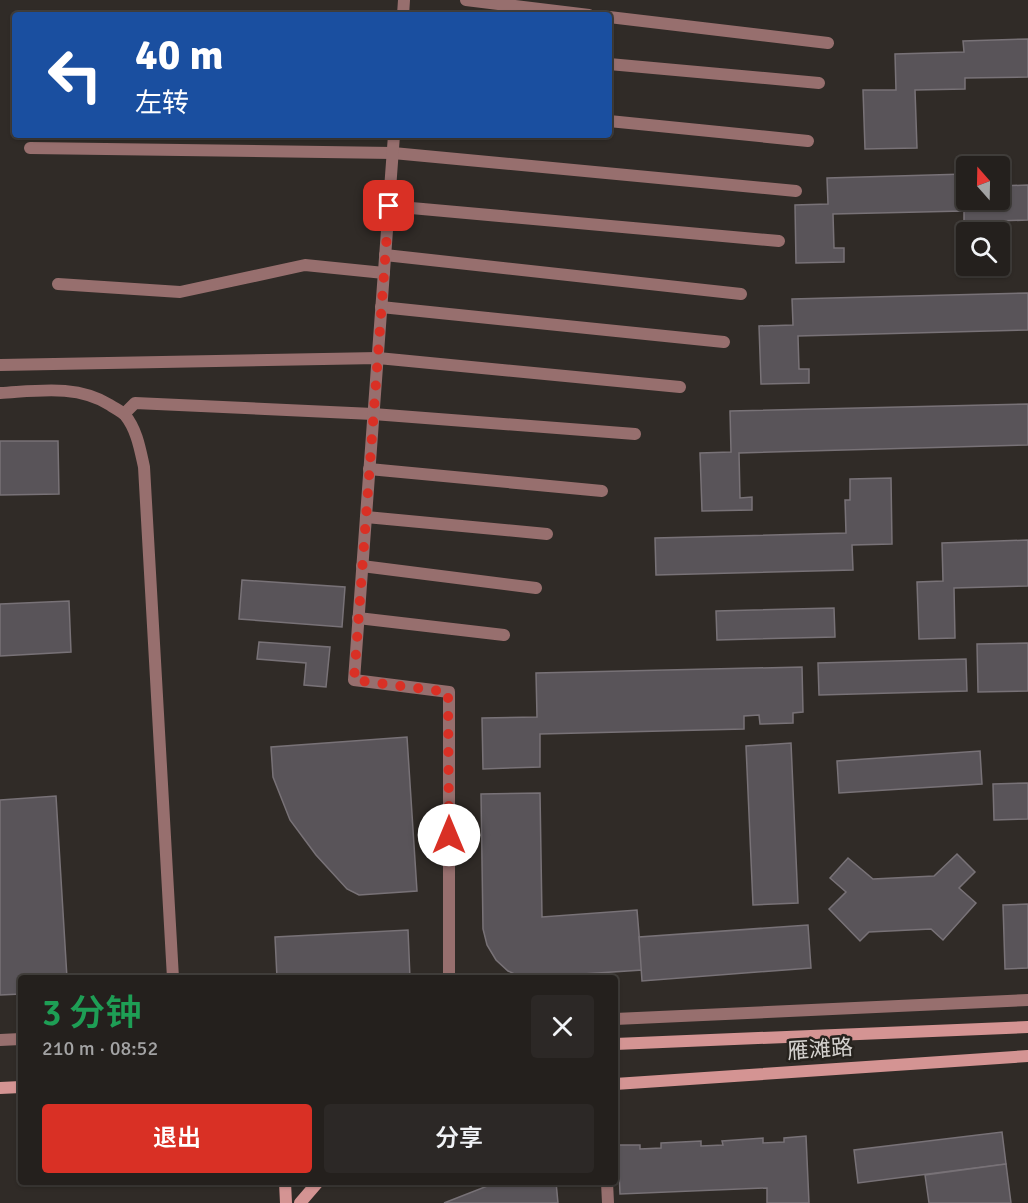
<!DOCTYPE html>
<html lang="zh">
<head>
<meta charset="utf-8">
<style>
  :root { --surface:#24201d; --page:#2c2826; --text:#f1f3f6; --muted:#a3a3a4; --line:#413e3b; --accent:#d93025 }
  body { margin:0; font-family:Signika,"Noto Sans SC",sans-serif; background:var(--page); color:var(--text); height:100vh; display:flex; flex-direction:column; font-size:22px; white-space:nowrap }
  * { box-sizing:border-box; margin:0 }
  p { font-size:20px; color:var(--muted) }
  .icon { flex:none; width:33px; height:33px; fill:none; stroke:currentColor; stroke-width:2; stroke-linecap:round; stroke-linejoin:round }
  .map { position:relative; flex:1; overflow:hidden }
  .side { position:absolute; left:18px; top:975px; width:600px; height:210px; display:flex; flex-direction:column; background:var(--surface); border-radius:6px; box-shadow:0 2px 4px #0004,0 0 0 2px var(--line) }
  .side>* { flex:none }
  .hud { position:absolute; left:12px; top:12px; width:600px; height:126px; border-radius:6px; box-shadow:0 2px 4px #0004,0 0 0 2px var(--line); background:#1a4fa0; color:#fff; overflow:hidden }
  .needle { width:39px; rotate:340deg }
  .fabs { position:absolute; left:956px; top:156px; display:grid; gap:12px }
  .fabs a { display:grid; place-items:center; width:54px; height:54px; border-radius:6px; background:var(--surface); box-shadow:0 2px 4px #0004,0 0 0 2px var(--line); font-size:30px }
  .pin { position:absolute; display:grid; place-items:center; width:51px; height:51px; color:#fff; margin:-26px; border-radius:12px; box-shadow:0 3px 9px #0006 }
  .me { position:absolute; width:66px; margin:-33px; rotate:0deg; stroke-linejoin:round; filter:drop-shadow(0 0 4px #0008) }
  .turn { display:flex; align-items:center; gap:21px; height:126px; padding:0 24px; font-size:27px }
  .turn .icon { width:78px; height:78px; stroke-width:2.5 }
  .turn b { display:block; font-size:42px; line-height:51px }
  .round { display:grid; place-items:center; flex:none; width:63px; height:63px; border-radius:6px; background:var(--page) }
  .overview { display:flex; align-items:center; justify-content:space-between; height:102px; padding:0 24px }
  h1 { font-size:36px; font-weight:600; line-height:45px; color:#1e9e55 }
  .button { display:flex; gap:12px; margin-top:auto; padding:12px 24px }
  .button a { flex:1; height:69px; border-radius:6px; background:var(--accent); color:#fff; font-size:24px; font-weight:600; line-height:69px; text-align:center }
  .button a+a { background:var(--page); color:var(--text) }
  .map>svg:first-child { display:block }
  .building { fill:#595459; stroke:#787277; stroke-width:1.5 }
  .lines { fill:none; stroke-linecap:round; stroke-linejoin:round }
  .service { stroke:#976f6e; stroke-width:12 }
  .minor { stroke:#976f6e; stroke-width:12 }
  .secondary { stroke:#d49493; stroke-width:12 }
  .route { stroke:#d93025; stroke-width:10; stroke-dasharray:0 18 }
  .labels { text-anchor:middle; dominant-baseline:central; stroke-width:5; stroke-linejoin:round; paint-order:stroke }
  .street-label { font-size:22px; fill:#d5d2cf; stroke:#26221d }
</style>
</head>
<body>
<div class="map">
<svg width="1028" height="1203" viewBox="0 0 1028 1203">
  <rect width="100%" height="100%" fill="#302b27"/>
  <g class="building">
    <polygon points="1028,39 1028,77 965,78 965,89 915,90 917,148 865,149 863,90 896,90 895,54 964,52 963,41"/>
    <polygon points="965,174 966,200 999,200 999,186 1028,185 1028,220 964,222 964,211 833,214 834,248 844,248 844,262 796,263 795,205 828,204 827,178"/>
    <polygon points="1028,293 1028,330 798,336 799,369 809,369 809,383 761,384 759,326 793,325 792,299"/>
    <polygon points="1028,404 1028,445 739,453 740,498 752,497 752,510 702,511 700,453 731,452 730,411"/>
    <polygon points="0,441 58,441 59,494 0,495"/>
    <polygon points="891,478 892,544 852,545 853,570 656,575 655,538 846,533 845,500 850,500 850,479"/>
    <polygon points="1028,540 1028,586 954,588 955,638 919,639 917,582 943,581 942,543"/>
    <polygon points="242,580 345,587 342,627 239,619"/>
    <polygon points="69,601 71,652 0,656 0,604"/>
    <polygon points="834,608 835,637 717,640 716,611"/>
    <polygon points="259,642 330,647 326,687 304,685 306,663 257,659"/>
    <polygon points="1028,643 1028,691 978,692 977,644"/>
    <polygon points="966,659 967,691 819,695 818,663"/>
    <polygon points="802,667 803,712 793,713 793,723 760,724 759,715 744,716 744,729 540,734 540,767 483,769 482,718 537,717 536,673"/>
    <polygon points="407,737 417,891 359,895 347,889 316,855 290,820 273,777 271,747"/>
    <polygon points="791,743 798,903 753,905 746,746"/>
    <polygon points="980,751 982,784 839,793 837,761"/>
    <polygon points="1028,783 1028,819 994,820 993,784"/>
    <polygon points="540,793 542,917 637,910 642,970 523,978 508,971 496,960 487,945 483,929 481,794"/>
    <polygon points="56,796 67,978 21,978 21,994 0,995 0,800"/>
    <polygon points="957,854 975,872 959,888 976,903 943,940 931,929 869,932 860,941 829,909 846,892 830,878 848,858 873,879 934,876"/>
    <polygon points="1028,904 1028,968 1005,969 1003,905"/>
    <polygon points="808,925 811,968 642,981 639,937"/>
    <polygon points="408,930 410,978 277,978 275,937"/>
    <polygon points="1002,1132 1006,1164 858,1183 854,1150"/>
    <polygon points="806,1136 809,1203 767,1203 767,1188 620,1194 618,1145 640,1145 640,1149 661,1148 661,1143 701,1141 701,1146 723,1145 722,1141 763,1138 763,1143 784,1142 784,1138"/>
    <polygon points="1006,1164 1011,1203 929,1203 925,1175"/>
    <polygon points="514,1182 556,1182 558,1203 444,1203 495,1183"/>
  </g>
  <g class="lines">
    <g class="service">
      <polyline points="466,0 589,15"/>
      <polyline points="609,17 828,43"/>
      <polyline points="609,64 819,83"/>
      <polyline points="609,121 808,141"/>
      <polyline points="30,148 393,153 796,191"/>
      <polyline points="389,206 779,241"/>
      <polyline points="385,255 741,294"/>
      <polyline points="58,284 180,292 305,265 384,273"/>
      <polyline points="381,307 724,342"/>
      <polyline points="0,365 378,358 680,387"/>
      <polyline points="124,414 135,403 373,414 635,434"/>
      <polyline points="369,469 602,491"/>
      <polyline points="366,517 547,534"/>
      <polyline points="362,566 536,588"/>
      <polyline points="358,618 504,635"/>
    </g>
    <g class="minor">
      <polyline points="403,15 404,0"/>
      <polyline points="394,135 354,680 449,692 449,978"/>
      <path d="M0 393C37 391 77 384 110 405 114 408 121 411 125 415 137 430 140 449 144 467L173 978"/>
      <polyline points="615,1019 1028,1000"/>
      <polyline points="0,1040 21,1039"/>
      <polyline points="607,1182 608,1203"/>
    </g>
    <g class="secondary">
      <polyline points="615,1044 1028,1027"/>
      <polyline points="615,1084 1028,1056"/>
      <polyline points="0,1088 21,1087"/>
      <polyline points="285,1182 286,1203"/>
      <polyline points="300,1203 318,1182"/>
    </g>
  </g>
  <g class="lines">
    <polyline class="route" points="389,206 354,680 448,692 449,835"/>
  </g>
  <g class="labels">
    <g class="street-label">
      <text transform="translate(820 1049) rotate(-4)">雁滩路</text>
    </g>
  </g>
</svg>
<div class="fabs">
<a><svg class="needle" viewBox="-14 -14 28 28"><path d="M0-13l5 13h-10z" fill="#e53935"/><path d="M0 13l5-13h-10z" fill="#a3a3a4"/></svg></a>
<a><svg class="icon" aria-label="search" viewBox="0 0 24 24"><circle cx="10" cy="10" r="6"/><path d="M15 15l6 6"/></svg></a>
</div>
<div class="pin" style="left:389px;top:206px;background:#d93025"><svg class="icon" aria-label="arrive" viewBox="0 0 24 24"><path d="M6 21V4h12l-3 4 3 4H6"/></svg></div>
<svg class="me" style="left:449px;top:835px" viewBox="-20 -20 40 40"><circle r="19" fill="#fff"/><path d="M0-13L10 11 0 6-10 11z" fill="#d93025"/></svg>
<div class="hud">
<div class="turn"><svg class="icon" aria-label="left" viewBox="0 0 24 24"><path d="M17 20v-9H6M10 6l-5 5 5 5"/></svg><div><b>40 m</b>左转</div></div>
</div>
<section class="side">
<div class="overview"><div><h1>3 分钟</h1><p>210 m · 08:52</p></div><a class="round"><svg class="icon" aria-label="close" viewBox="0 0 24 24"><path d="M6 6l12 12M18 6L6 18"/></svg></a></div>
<div class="button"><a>退出</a><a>分享</a></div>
</section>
</div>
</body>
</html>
